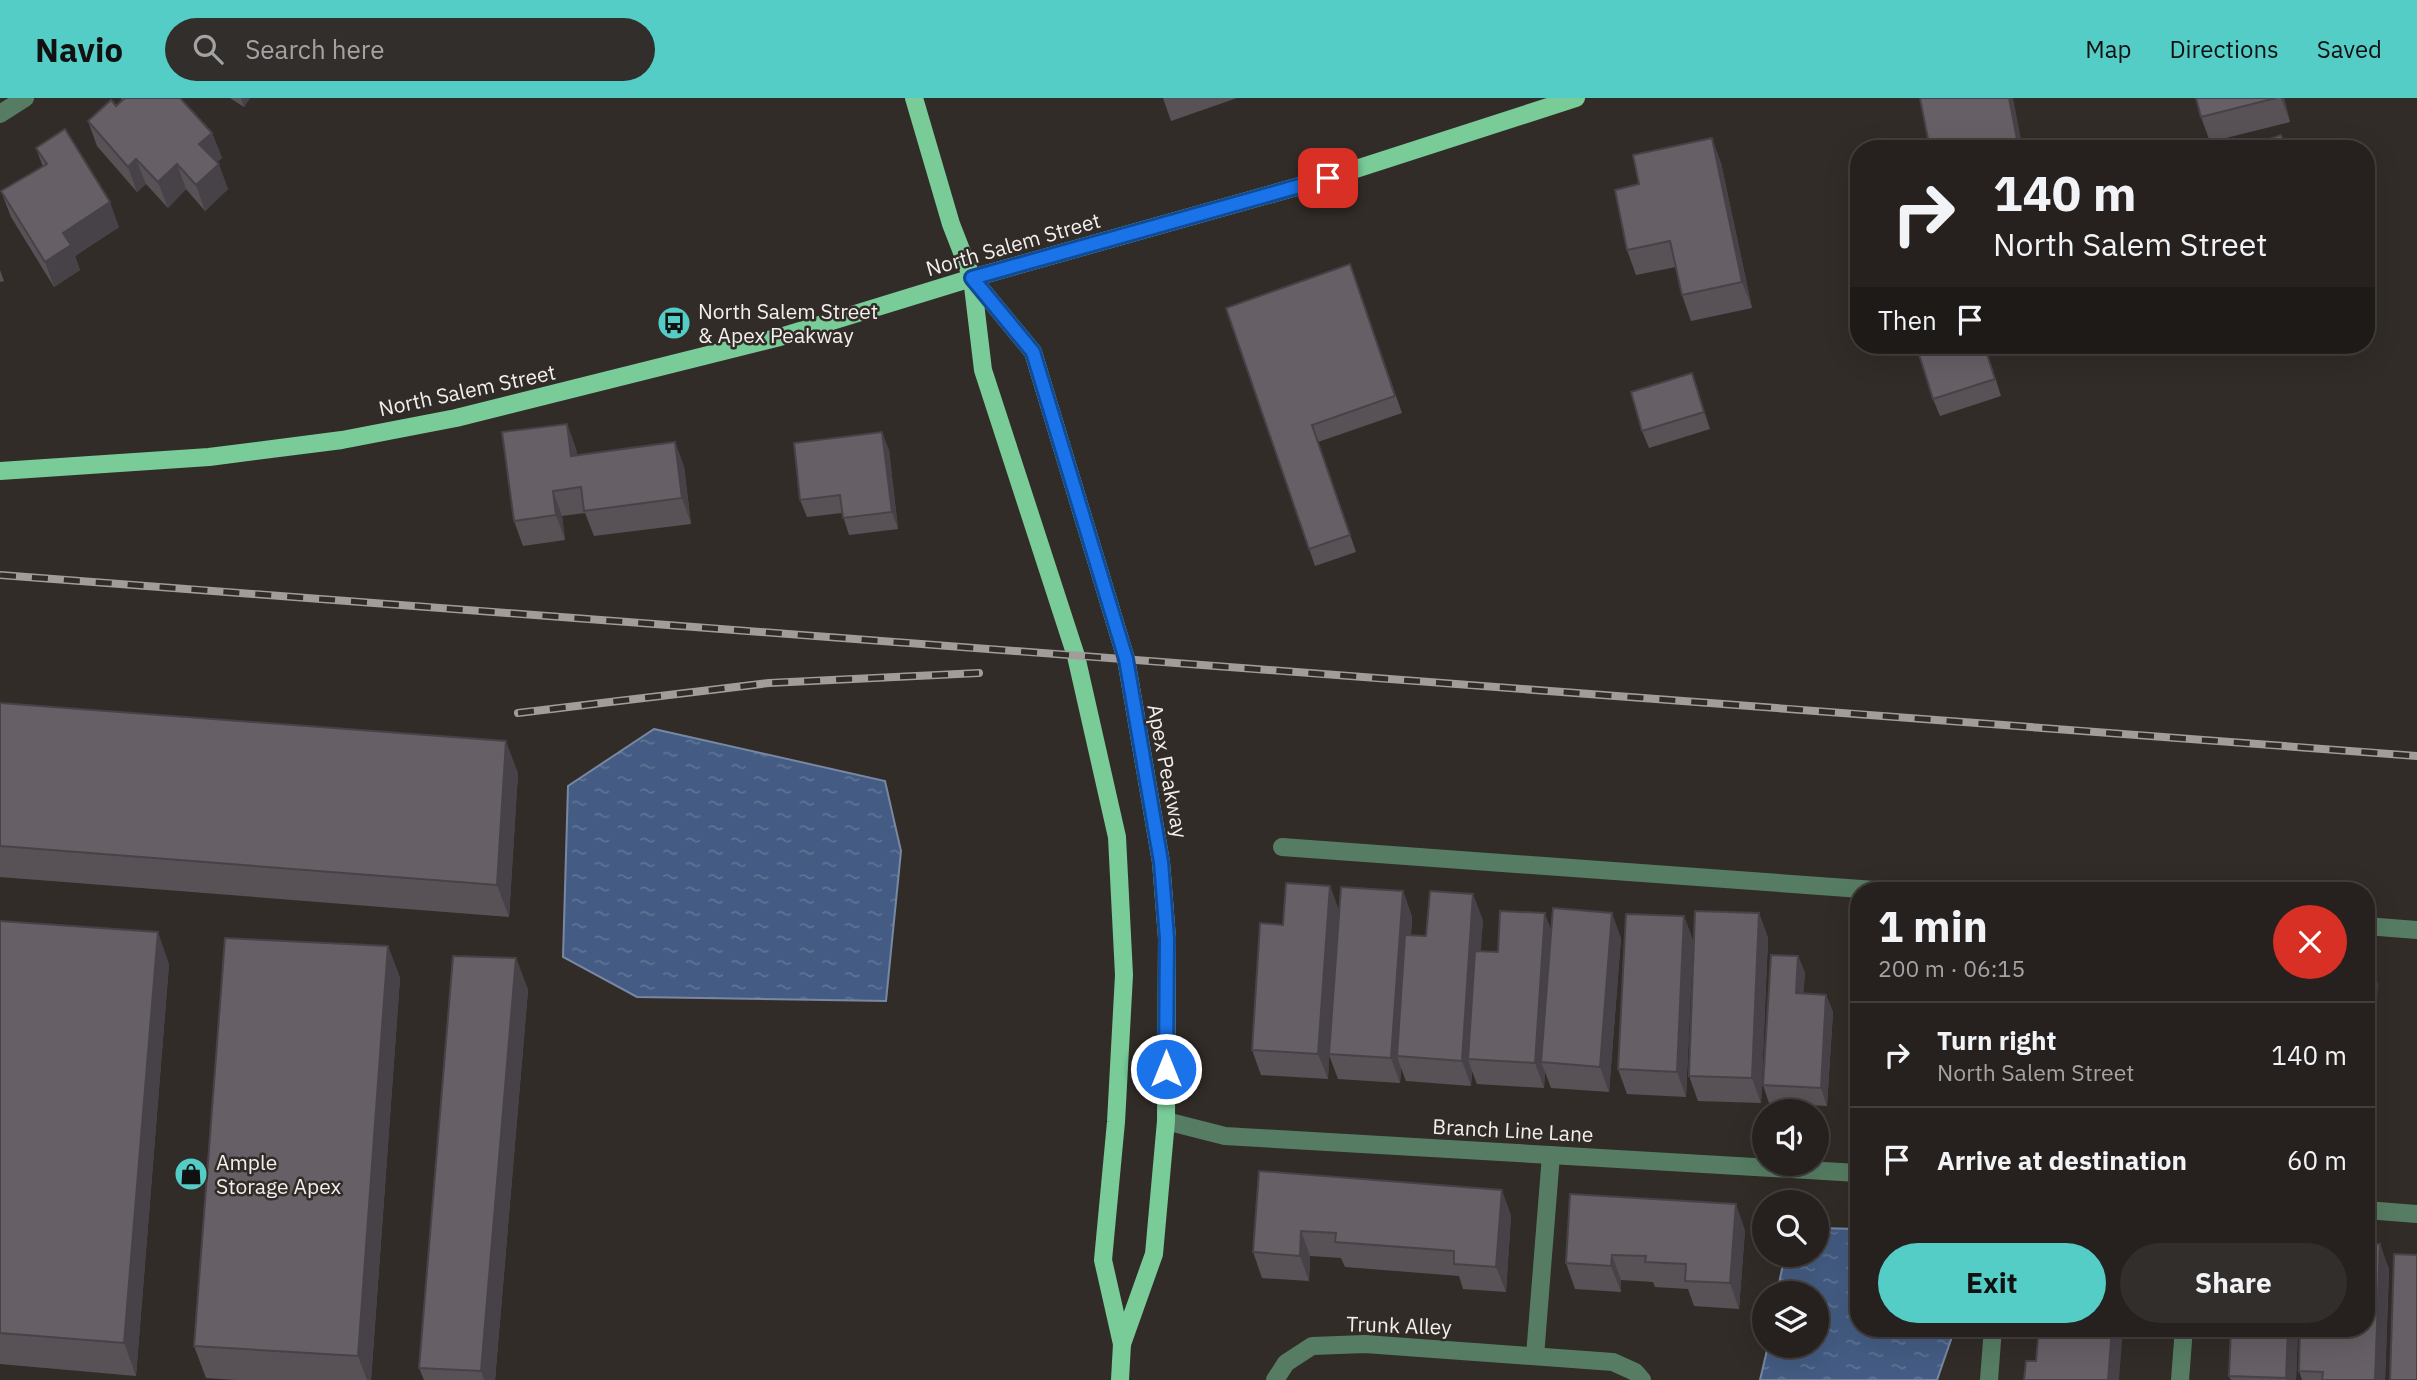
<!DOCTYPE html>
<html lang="en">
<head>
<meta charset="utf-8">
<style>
  :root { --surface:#26211e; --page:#322e2b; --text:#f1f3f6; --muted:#a4a3a4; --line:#423e3c; --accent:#54cdc7 }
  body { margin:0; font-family:"IBM Plex Sans",sans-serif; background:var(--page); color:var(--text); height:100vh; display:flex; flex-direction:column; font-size:26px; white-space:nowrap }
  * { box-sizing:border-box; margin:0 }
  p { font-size:23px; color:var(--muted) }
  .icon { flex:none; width:38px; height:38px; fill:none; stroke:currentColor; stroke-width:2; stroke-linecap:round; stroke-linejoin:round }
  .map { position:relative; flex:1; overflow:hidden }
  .details { position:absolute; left:1850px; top:784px; width:525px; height:455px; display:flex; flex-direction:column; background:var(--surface); border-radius:28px; box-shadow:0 7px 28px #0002,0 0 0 2px var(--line) }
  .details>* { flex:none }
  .top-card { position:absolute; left:1850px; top:42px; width:525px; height:214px; border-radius:28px; box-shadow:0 7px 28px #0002,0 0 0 2px var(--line); background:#26211e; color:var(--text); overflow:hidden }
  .tools { position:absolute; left:1752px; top:1001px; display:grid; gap:14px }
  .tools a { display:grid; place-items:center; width:77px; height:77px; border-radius:50%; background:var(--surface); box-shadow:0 7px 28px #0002,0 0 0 2px var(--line); font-size:35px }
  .pin { position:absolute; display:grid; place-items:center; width:60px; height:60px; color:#fff; margin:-30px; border-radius:14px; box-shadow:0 4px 10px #0006 }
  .me { position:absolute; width:77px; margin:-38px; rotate:0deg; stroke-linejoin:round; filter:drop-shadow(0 0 5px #0008) }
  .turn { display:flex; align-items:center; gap:24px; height:147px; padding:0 28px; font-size:32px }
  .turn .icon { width:91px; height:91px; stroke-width:2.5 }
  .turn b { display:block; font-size:49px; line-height:60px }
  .then { display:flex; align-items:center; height:66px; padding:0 28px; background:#0003; gap:14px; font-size:26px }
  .round { display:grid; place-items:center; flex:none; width:74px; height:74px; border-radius:37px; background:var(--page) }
  .head { display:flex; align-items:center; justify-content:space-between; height:119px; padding:0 28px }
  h1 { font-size:42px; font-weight:700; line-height:52px }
  .action { display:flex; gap:14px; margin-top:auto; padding:14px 28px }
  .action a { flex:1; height:80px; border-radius:42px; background:var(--accent); color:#111; font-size:28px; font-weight:700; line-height:80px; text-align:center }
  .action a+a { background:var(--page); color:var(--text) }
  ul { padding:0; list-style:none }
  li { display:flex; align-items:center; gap:21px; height:105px; padding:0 28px; border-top:2px solid var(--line) }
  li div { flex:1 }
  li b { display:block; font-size:26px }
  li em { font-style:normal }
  header { display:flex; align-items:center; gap:42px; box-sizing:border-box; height:98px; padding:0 35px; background:var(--accent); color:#111 }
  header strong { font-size:33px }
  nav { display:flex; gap:38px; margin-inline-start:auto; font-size:24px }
  .search { width:490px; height:63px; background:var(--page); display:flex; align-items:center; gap:18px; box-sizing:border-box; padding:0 24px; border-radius:38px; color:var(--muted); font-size:26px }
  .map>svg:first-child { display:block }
  .water { fill:url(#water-ripples); stroke:#7888a2; stroke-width:2 }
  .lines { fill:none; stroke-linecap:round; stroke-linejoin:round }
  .minor { stroke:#567d63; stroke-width:18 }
  .major { stroke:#79cc98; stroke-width:18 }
  .rail-casing { stroke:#a29d9a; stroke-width:8 }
  .rail { stroke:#322c28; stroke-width:5; stroke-dasharray:16; stroke-linecap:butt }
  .wall { fill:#585257 }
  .shaded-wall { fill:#474247 }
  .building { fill:#665f65; stroke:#474247; stroke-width:2 }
  .route-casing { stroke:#114b97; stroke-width:18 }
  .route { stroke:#1a73e8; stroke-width:12 }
  .labels { text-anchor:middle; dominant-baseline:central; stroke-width:5; stroke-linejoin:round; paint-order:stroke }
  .street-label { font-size:21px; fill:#f3efec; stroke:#322c28 }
  .poi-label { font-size:21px; fill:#f3efec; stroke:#322c28; text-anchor:start }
</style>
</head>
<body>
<header>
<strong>Navio</strong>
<div class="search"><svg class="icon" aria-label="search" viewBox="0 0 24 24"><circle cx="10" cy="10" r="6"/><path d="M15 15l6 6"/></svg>Search here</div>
<nav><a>Map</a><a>Directions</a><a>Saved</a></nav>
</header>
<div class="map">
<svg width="2417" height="1282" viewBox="0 0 2417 1282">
  <defs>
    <pattern id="water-ripples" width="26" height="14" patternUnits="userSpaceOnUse" patternTransform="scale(1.75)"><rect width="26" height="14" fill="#445c83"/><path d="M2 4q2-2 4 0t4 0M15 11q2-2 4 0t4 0" fill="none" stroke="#5f7495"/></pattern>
  </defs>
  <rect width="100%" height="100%" fill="#322c28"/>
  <g class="water">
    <polygon points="654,631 885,683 901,753 886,903 637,899 563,859 568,688"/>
    <polygon points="1817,1130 1858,1131 1858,1230 1955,1230 1937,1282 1760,1282 1768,1248 1816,1248 1816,1195 1777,1195 1782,1171 1789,1157 1816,1157"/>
  </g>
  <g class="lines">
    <g class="minor">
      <polyline points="0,16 25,0"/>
      <polyline points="1282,749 1889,793"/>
      <polyline points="2366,828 2417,832"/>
      <polyline points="1166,1023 1225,1038 1858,1075"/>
      <polyline points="2366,1112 2417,1116"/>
      <polyline points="1535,1258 1551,1057"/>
      <polyline points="1275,1282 1286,1265 1312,1248 1365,1246 1613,1264 1635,1274 1642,1282"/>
      <polyline points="1989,1282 1993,1230"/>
      <polyline points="2180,1282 2184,1230"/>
    </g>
    <g class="major">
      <polyline points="914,0 951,126 972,180 983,272 1076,558 1117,739 1124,877 1116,1024 1103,1162 1122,1246"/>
      <polyline points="972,180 1033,254 1126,561 1161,764 1167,840 1166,1023 1154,1156 1122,1246 1120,1282"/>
      <polyline points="0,373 209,359 342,342 456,320 780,239 972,180 1328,80 1576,0"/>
    </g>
    <defs>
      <g id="rail">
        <polyline points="0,477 2417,658"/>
        <polyline points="518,615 769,585 979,575"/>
      </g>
    </defs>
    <use href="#rail" class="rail-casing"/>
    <use href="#rail" class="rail"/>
  </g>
  <g class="wall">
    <polygon points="121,0 180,0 212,35 222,60 217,64 228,91 205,113 186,91 168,110 146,86 137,94 97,48 88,23 116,8 122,3"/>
    <polygon points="230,0 250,0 244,9"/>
    <polygon points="1163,0 1237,0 1171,23"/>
    <polygon points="2196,0 2284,0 2290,24 2210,44 2201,19"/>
    <polygon points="36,50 119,129 75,158 80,172 54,189 11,119 1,93 43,69"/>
    <polygon points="1721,65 1752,210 1691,223 1682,197 1676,169 1636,177 1627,152 1639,86"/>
    <polygon points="1350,166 1402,315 1318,344 1356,454 1315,468 1226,210"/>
    <polygon points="0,172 4,183 0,184"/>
    <polygon points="1985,247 2001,298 1940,318 1933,301"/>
    <polygon points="1692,275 1710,331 1649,350 1642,333"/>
    <polygon points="567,326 576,351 577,357 675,344 684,369 691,426 594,438 585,415 562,418 565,442 523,448 514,423"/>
    <polygon points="889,352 898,431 849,437 842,415 807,419 800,402"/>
    <polygon points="0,605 518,675 509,819 0,779"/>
    <polygon points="1330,788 1339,813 1403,793 1412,819 1411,837 1426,838 1483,822 1480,853 1498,854 1551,834 1621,840 1609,994 1551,990 1545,974 1544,990 1477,986 1472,973 1471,988 1406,983 1401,970 1400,985 1338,981 1329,957 1328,981 1261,977 1252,952"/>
    <polygon points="1759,815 1768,840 1761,1005 1698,1003 1689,978"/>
    <polygon points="1684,818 1693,843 1686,999 1627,996 1618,971"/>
    <polygon points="0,823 169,866 136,1278 0,1266"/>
    <polygon points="388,848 400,880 371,1282 236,1282 206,1280 194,1248"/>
    <polygon points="1798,858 1805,875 1803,896 1826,897 1833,914 1827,1008 1769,1005 1763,987"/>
    <polygon points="516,860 528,892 495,1282 424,1282 419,1270"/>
    <polygon points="1259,1073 1511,1117 1506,1194 1463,1191 1459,1178 1345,1169 1341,1160 1310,1158 1309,1183 1262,1180 1253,1154"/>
    <polygon points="1745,1132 1739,1211 1694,1208 1688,1191 1655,1189 1653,1184 1621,1182 1621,1194 1575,1191 1566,1165"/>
    <polygon points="2380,1146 2389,1172 2385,1282 2302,1282 2299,1273"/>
    <polygon points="2231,1230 2298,1230 2296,1282 2231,1282 2229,1278"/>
  </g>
  <g class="shaded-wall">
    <polygon points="241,0 250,0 244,9"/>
    <polygon points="2009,0 2013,0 2023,51 2019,51"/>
    <polygon points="2281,0 2284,0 2290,24"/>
    <polygon points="212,35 222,60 208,71 199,46"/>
    <polygon points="1712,40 1721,65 1752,210 1742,184"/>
    <polygon points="136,61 146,86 137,94 128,69"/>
    <polygon points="177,66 186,91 168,110 158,84"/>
    <polygon points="219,66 228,91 205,113 196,87"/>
    <polygon points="110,104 119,129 75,158 80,172 54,189 45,164 63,135"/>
    <polygon points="1692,275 1698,292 1710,331 1704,314"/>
    <polygon points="567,326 576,351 580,383 571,358"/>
    <polygon points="882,334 889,352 898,431 892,414"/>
    <polygon points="675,344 684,369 691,426 682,400"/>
    <polygon points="553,393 562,418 565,442 556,417"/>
    <polygon points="506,643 518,675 509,819 497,787"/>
    <polygon points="1330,788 1339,813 1328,981 1318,956"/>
    <polygon points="1403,793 1412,819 1402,958 1397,958 1401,970 1400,985 1391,960"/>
    <polygon points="1473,796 1483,822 1473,961 1468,961 1472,973 1471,988 1462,963"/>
    <polygon points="1545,815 1554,840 1541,964 1545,974 1544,990 1535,965"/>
    <polygon points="1612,815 1621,840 1609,994 1600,969"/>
    <polygon points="1759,815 1768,840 1761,1005 1752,980"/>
    <polygon points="1684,818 1693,843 1686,999 1677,974"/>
    <polygon points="158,834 169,866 136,1278 124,1245"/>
    <polygon points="388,848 400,880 371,1282 367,1282 358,1258"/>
    <polygon points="1798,858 1805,875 1802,913 1796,895"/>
    <polygon points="516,860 528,892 495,1282 484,1282 481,1273"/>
    <polygon points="2369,861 2378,886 2366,1051 2366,902"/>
    <polygon points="1826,897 1833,914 1827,1008 1821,990"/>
    <polygon points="1502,1092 1511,1117 1506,1194 1496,1169"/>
    <polygon points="1736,1106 1745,1132 1739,1211 1730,1185"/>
    <polygon points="1301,1133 1310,1158 1309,1183 1300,1158"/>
    <polygon points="2380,1146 2389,1172 2385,1282 2375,1282"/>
    <polygon points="1612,1157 1621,1182 1621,1194 1611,1168"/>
    <polygon points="2112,1230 2123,1230 2119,1282 2108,1282"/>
    <polygon points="2288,1230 2298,1230 2296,1282 2287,1282 2286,1280"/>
  </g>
  <g class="building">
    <polygon points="125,0 180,0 212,35 199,46 219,66 196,87 177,66 158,84 136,61 128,69 88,23 111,2 116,8"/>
    <polygon points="1920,0 2009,0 2019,51 1930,51"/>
    <polygon points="2196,0 2276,0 2201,19"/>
    <polygon points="65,31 110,104 63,135 71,147 45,164 1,93 47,66 36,50"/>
    <polygon points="2281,37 2286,51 2240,51"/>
    <polygon points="1712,40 1742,184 1682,197 1670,143 1627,152 1615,92 1639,86 1633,57"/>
    <polygon points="1350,166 1395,298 1312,327 1350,437 1309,451 1226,210"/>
    <polygon points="1916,247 1984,247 1995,281 1933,301"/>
    <polygon points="1692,275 1704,314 1642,333 1631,294"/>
    <polygon points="567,326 571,358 675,344 682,400 584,413 581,389 553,393 556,417 514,423 502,334"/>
    <polygon points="882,334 892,414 843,420 840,397 800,402 794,345"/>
    <polygon points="0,605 506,643 497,787 0,748"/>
    <polygon points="1286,785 1330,788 1318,956 1252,952 1260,825 1283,827"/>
    <polygon points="1341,789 1403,793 1391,960 1329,956"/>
    <polygon points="1430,793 1473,796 1462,963 1397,958 1405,837 1426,838"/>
    <polygon points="1553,810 1612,815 1600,969 1541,964"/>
    <polygon points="1500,813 1545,815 1535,965 1468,961 1475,853 1498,854"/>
    <polygon points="1695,813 1759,815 1752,980 1689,978"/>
    <polygon points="1626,816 1684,818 1677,974 1618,971"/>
    <polygon points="0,823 158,834 124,1245 0,1235"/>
    <polygon points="225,840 388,848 358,1258 194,1248"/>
    <polygon points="1771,857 1798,858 1796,895 1826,897 1821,990 1763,987"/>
    <polygon points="453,858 516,860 481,1273 419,1270"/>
    <polygon points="2366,860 2369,861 2366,902"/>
    <polygon points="1259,1073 1502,1092 1496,1169 1454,1166 1454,1153 1335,1144 1336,1135 1301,1133 1300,1158 1253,1154"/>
    <polygon points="1570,1096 1736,1106 1730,1185 1685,1183 1686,1166 1645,1164 1646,1158 1612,1157 1611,1168 1566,1165"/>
    <polygon points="2366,1146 2380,1146 2375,1282 2322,1282 2323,1274 2299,1273 2300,1230 2366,1230"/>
    <polygon points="2394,1156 2417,1157 2417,1282 2390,1282"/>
    <polygon points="2039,1230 2112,1230 2108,1282 2024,1282 2026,1263 2036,1263"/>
    <polygon points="2231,1230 2288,1230 2286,1280 2229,1278"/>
  </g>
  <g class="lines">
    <defs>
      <polyline id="route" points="1166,971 1167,840 1161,764 1126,561 1033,254 972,180 1328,80"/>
    </defs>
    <use href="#route" class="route-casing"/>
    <use href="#route" class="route"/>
  </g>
  <defs>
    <symbol id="bus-disc" viewBox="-11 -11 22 22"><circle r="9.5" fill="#54cdc7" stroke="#322c28"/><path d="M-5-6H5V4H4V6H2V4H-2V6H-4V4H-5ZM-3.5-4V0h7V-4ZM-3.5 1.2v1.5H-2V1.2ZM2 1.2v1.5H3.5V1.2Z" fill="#111"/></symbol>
    <symbol id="shop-disc" viewBox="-11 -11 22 22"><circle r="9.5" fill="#54cdc7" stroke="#322c28"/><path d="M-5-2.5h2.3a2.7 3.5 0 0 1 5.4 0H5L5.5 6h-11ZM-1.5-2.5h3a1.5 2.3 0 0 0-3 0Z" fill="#111"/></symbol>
  </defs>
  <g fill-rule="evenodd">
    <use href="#bus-disc" x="655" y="206" width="38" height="38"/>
    <use href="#shop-disc" x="172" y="1057" width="38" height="38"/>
  </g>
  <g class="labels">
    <g class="street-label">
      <text transform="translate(1013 146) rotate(-16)">North Salem Street</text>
      <text transform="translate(467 292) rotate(-12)">North Salem Street</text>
      <text transform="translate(1168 673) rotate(79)">Apex Peakway</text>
      <text transform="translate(1513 1032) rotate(3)">Branch Line Lane</text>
      <text transform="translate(1399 1227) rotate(2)">Trunk Alley</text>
    </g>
    <g class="poi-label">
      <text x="698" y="213">North Salem Street<tspan x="698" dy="24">&amp; Apex Peakway</tspan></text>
      <text x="216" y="1064">Ample<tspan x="216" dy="24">Storage Apex</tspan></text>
    </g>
  </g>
</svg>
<div class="tools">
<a><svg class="icon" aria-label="sound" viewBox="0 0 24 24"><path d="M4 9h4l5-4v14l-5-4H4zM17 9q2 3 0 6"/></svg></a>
<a><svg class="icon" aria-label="search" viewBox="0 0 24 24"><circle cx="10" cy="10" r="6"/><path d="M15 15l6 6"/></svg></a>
<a><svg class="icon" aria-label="layers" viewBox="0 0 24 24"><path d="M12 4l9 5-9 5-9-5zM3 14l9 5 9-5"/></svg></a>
</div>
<div class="pin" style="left:1328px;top:80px;background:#d93025"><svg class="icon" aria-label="arrive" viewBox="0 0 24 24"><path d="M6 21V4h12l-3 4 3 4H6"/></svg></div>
<svg class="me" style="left:1166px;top:971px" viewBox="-20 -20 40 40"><circle r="17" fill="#1a73e8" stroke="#fff" stroke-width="3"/><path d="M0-11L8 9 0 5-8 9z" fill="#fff"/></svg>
<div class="top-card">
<div class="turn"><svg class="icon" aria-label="right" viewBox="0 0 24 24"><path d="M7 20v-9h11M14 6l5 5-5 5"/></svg><div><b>140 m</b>North Salem Street</div></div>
<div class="then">Then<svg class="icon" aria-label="arrive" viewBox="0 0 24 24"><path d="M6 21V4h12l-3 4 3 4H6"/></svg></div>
</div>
<section class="details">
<div class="head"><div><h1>1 min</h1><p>200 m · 06:15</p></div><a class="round" style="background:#d93025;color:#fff"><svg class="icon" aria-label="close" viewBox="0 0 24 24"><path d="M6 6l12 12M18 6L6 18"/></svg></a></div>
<ul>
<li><svg class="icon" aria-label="right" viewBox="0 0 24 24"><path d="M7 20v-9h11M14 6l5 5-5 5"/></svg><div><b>Turn right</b><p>North Salem Street</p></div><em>140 m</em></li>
<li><svg class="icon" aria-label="arrive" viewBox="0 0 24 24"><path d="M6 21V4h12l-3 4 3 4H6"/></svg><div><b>Arrive at destination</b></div><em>60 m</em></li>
</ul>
<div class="action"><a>Exit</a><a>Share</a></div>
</section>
</div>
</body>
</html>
